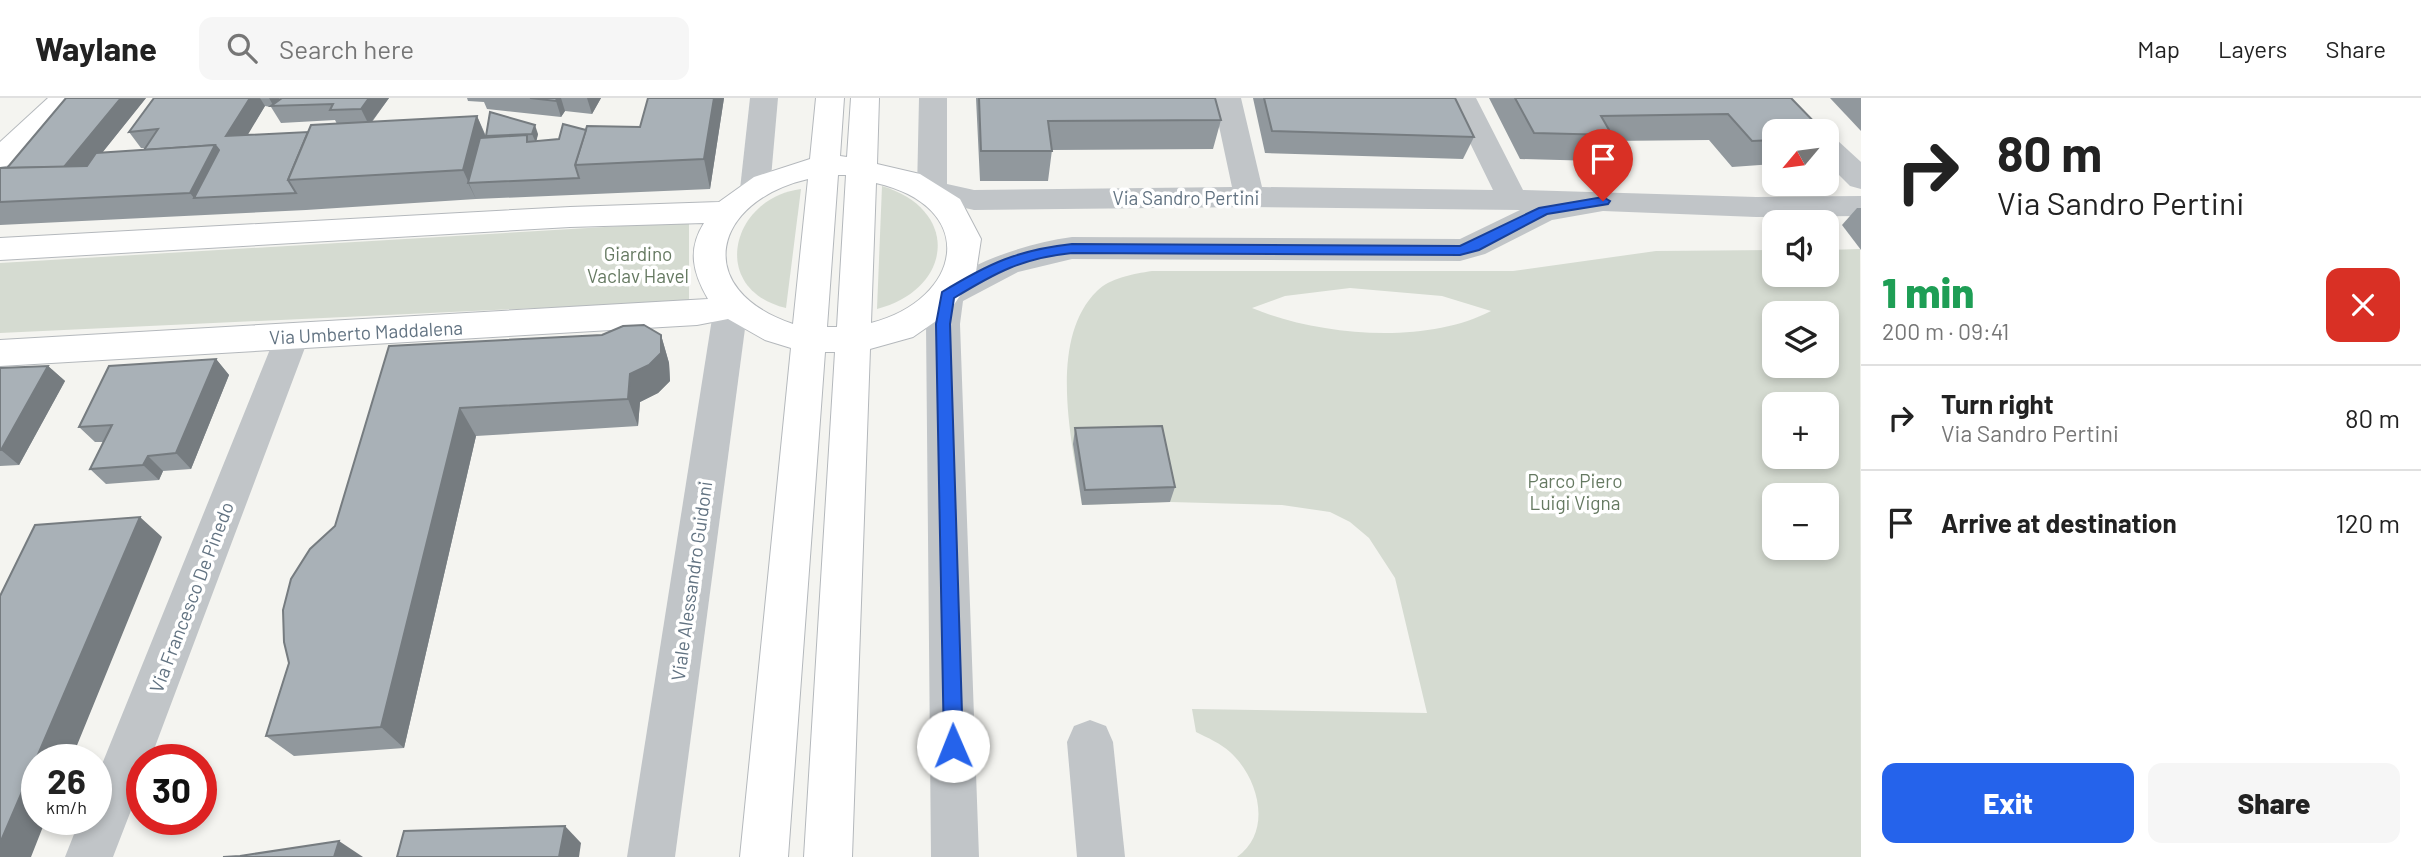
<!DOCTYPE html>
<html lang="en">
<head>
<meta charset="utf-8">
<style>
  :root { --surface:#fff; --page:#f6f6f6; --text:#222; --muted:#767676; --line:#e0e0e0; --accent:#2563eb }
  body { margin:0; font-family:Barlow,sans-serif; background:var(--page); color:var(--text); height:100vh; display:flex; flex-direction:column; font-size:26px; white-space:nowrap }
  * { box-sizing:border-box; margin:0 }
  p { font-size:23px; color:var(--muted) }
  .icon { flex:none; width:38px; height:38px; fill:none; stroke:currentColor; stroke-width:2; stroke-linecap:round; stroke-linejoin:round }
  .map { position:relative; flex:1; overflow:hidden }
  .side { display:flex; flex-direction:column; background:var(--surface); width:560px }
  .side>* { flex:none }
  .hud { background:#fff; color:var(--text); overflow:hidden }
  .needle { width:46px; rotate:241deg }
  .buttons { position:absolute; left:1762px; top:21px; display:grid; gap:14px }
  .buttons a { display:grid; place-items:center; width:77px; height:77px; border-radius:14px; background:var(--surface); box-shadow:0 4px 10px #0003; font-size:35px }
  .speed { position:absolute; left:21px; top:646px; display:flex; gap:14px; font-size:35px; font-weight:700; text-align:center }
  .speed>* { display:grid; place-content:center; width:91px; height:91px; border-radius:50%; background:var(--surface); box-shadow:0 4px 10px #0003; line-height:1 }
  .speed small { font-size:18px; font-weight:400 }
  .speed .limit { border:10px solid #d22; background:#fff; color:#111 }
  .pin { position:absolute; display:grid; place-items:center; width:60px; height:60px; color:#fff; margin:-72px -30px; border-radius:50% 50% 50% 0; rotate:-45deg; box-shadow:0 0 7px #0007 }
  .pin .icon { rotate:45deg }
  .me { position:absolute; width:77px; margin:-38px; rotate:359deg; stroke-linejoin:round; filter:drop-shadow(0 0 5px #0008) }
  .turn { display:flex; align-items:center; gap:24px; height:147px; padding:0 21px; font-size:32px }
  .turn .icon { width:91px; height:91px; stroke-width:2.5 }
  .turn b { display:block; font-size:49px; line-height:60px }
  .round { display:grid; place-items:center; flex:none; width:74px; height:74px; border-radius:14px; background:var(--page) }
  .headline { display:flex; align-items:center; justify-content:space-between; height:119px; padding:0 21px }
  h1 { font-size:42px; font-weight:800; line-height:52px; color:#1e9e55 }
  .cta { display:flex; gap:14px; margin-top:auto; padding:14px 21px }
  .cta a { flex:1; height:80px; border-radius:14px; background:var(--accent); color:#fff; font-size:28px; font-weight:800; line-height:80px; text-align:center }
  .cta a+a { background:var(--page); color:var(--text) }
  ul { padding:0; list-style:none }
  li { display:flex; align-items:center; gap:21px; height:105px; padding:0 21px; border-top:2px solid var(--line) }
  li div { flex:1 }
  li b { display:block; font-size:26px }
  li em { font-style:normal }
  header { display:flex; align-items:center; gap:42px; box-sizing:border-box; height:98px; padding:0 35px; background:var(--surface); border-bottom:2px solid var(--line) }
  header strong { font-size:33px }
  nav { display:flex; gap:38px; margin-inline-start:auto; font-size:24px }
  .search { width:490px; height:63px; background:var(--page); display:flex; align-items:center; gap:18px; box-sizing:border-box; padding:0 24px; border-radius:14px; color:var(--muted); font-size:26px }
  main { display:flex; flex:1; min-height:0 }
  .map>svg:first-child { display:block }
  .green { fill:#d5dbd1; fill-rule:evenodd }
  .lines { fill:none; stroke-linecap:round; stroke-linejoin:round }
  .major-casing { stroke:#b4b8bc; stroke-width:2 }
  .minor { fill:#c1c5c8; fill-rule:evenodd }
  .major { fill:#fff; fill-rule:evenodd }
  .wall { fill:#91989d; fill-rule:evenodd }
  .shaded-wall { fill:#767c80 }
  .building { fill:#a9b1b7; stroke:#767c80; stroke-width:2 }
  .route { fill:#2563eb; stroke:#184099; stroke-width:2 }
  .labels { text-anchor:middle; dominant-baseline:central; stroke-width:7; stroke-linejoin:round; paint-order:stroke }
  .street-label { font-size:19px; fill:#627382; stroke:#fff }
  .park-label { font-size:19px; fill:#657961; stroke:#fff }
</style>
</head>
<body>
<header>
<strong>Waylane</strong>
<div class="search"><svg class="icon" aria-label="search" viewBox="0 0 24 24"><circle cx="10" cy="10" r="6"/><path d="M15 15l6 6"/></svg>Search here</div>
<nav><a>Map</a><a>Layers</a><a>Share</a></nav>
</header>
<main>
<div class="map">
<svg width="1861" height="759" viewBox="0 0 1861 759">
  <rect width="100%" height="100%" fill="#f4f4f0"/>
  <g class="green">
    <path d="M882 88C961 112 953 191 877 211Z"/>
    <path d="M801 91 786 210C708 191 731 100 801 91Z"/>
    <polygon points="689,124 689,203 0,235 0,165"/>
    <path d="M1860 151 1861 759H1237C1273 734 1259 680 1230 654 1220 645 1208 640 1196 634L1192 611 1427 615 1395 480 1369 440 1350 424 1330 414 1282 407 1170 404 1082 407C1072 345 1047 242 1097 193 1110 180 1133 176 1152 173H1513L1656 153 1774 152V177H1827V152ZM1350 190 1442 198 1491 213C1426 247 1319 238 1252 210L1285 198ZM1774 215H1827V268H1774ZM1774 306H1827V359H1774ZM1774 397H1827V450H1774Z"/>
  </g>
  <g class="lines">
    <defs>
      <g id="major">
        <polygon points="48,0 78,0 11,67 0,69 0,44"/>
        <path d="M816 0H844L840 58 847 59 851 0H879L877 66 920 76 960 101 981 141 976 174 949 214 913 239 870 251 852 759H804L835 254H825L788 759H740L791 250 765 242 728 221 697 227 0 268V242L708 201C693 175 687 152 704 125L570 129 0 162V140L570 109 719 104 754 79 810 61ZM838 77H846L837 229H827ZM808 81 793 226C690 191 713 103 808 81ZM876 85C980 109 963 201 871 225Z"/>
      </g>
    </defs>
    <use href="#major" class="major-casing"/>
    <g class="minor">
      <polygon points="750,0 778,0 770,91 766,98 755,101 744,98 740,91"/>
      <path d="M919 0H947V86L974 92 1232 89 1213 0H1241L1262 89 1493 92 1448 0H1476L1523 92 1756 99 1861 98V118L1756 119 1603 113 1552 122 1485 156 1460 163 1072 161 1018 174 963 203 960 226 979 759H931L926 226 930 197 935 189C979 163 1022 146 1072 139L1460 141 1520 112 1249 109 974 112 921 100 917 93Z"/>
      <polygon points="1827,39 1837,42 1861,64 1861,91 1850,88 1827,65"/>
      <polygon points="731,196 743,199 748,208 675,759 627,759 714,208 719,199"/>
      <polygon points="292,226 304,230 309,239 150,662 142,662 142,684 113,759 65,759 80,721 96,721 96,681 275,239 280,230"/>
      <polygon points="1090,622 1106,628 1113,644 1125,759 1077,759 1067,644 1074,628"/>
    </g>
    <use href="#major" class="major"/>
  </g>
  <g class="wall">
    <path d="M66 0H146L102 55 144 52 145 50H141L129 34 154 0H280L278 3 282 0H389L372 24 477 18 486 38 538 36 536 43 559 41 586 32 640 29 724 0 710 91 476 101 306 112 0 127V104L7 70ZM265 8 271 9 281 25 335 22 337 26 308 34 247 37Z"/>
    <polygon points="467,0 601,0 592,16 565,13 561,19 487,11 484,4 468,3"/>
    <polygon points="976,0 1215,0 1221,22 1213,51 1052,52 1048,83 980,83"/>
    <polygon points="1253,0 1455,0 1474,39 1463,61 1265,55"/>
    <polygon points="1489,0 1791,0 1774,33 1774,66 1732,69 1709,42 1608,43 1596,63 1520,61"/>
    <polygon points="1830,0 1861,0 1861,33"/>
    <polygon points="1857,110 1861,110 1861,152 1842,127"/>
    <polygon points="661,237 669,265 670,283 658,295 640,304 638,328 476,338 404,650 294,658 266,638 335,428 389,248"/>
    <polygon points="216,261 229,277 191,371 163,373 159,382 106,386 90,371 103,344 95,344 79,329"/>
    <polygon points="48,268 65,283 19,367 0,368 0,270"/>
    <polygon points="1075,330 1175,389 1170,404 1082,407 1073,346"/>
  </g>
  <g class="shaded-wall">
    <polygon points="121,0 146,0 73,91 59,74"/>
    <polygon points="250,0 260,0 265,8 237,55 226,38"/>
    <polygon points="269,0 280,0 274,9"/>
    <polygon points="369,0 389,0 369,27 361,11"/>
    <polygon points="557,0 561,0 565,13 561,19 556,3"/>
    <polygon points="587,0 601,0 592,16"/>
    <polygon points="714,0 724,0 710,91 704,61"/>
    <polygon points="477,18 489,47 468,85 476,101 463,72"/>
    <polygon points="535,27 538,36 536,45 532,36"/>
    <polygon points="215,47 230,69 194,100 190,95"/>
    <polygon points="661,237 669,265 670,283 658,295 640,304 638,328 628,301 630,276"/>
    <polygon points="216,261 229,277 191,371 176,355"/>
    <polygon points="48,268 65,283 19,367 1,352"/>
    <polygon points="460,310 476,338 404,650 381,629"/>
    <polygon points="148,358 163,373 159,382 143,367"/>
    <polygon points="140,419 162,439 71,662 37,662 37,721 46,721 31,759 0,759 0,745"/>
    <polygon points="565,728 581,745 579,759 559,759"/>
    <polygon points="339,743 363,759 334,759"/>
  </g>
  <g class="building">
    <polygon points="66,0 121,0 64,69 7,70"/>
    <polygon points="154,0 250,0 226,38 308,34 288,82 296,95 194,100 219,52 215,47 144,52 158,31 129,34"/>
    <polygon points="282,0 369,0 361,11 330,12 333,6 271,8"/>
    <polygon points="530,0 557,0 556,3"/>
    <polygon points="648,0 714,0 704,61 575,67 587,28 640,29"/>
    <polygon points="979,0 1215,0 1221,22 1048,23 1052,53 981,53"/>
    <polygon points="1264,0 1455,0 1474,39 1272,33"/>
    <polygon points="1515,0 1791,0 1823,33 1774,33 1774,42 1752,43 1728,16 1601,18 1612,37 1534,35"/>
    <polygon points="490,14 535,27 532,36 486,38"/>
    <polygon points="477,18 463,72 288,82 311,27"/>
    <polygon points="563,26 586,32 575,67 579,80 468,85 480,40 527,37 527,44 559,41"/>
    <polygon points="215,47 190,95 0,104 0,70 87,68 96,55"/>
    <polygon points="644,227 661,237 661,255 649,267 630,276 628,301 460,310 381,629 266,638 289,565 284,544 283,512 291,481 310,451 335,428 389,248 602,237 623,228"/>
    <polygon points="216,261 176,355 148,358 143,367 90,371 112,327 79,329 109,268"/>
    <polygon points="48,268 1,352 0,352 0,270"/>
    <polygon points="1162,328 1175,389 1085,392 1075,330"/>
    <polygon points="140,419 0,745 0,498 35,427"/>
    <polygon points="565,728 559,759 397,759 404,733"/>
    <polygon points="339,743 334,759 223,759 240,758"/>
  </g>
  <path class="route" d="M1603 99 1610 103 1608 106 1547 116 1479 152 1460 157 1072 155C1022 160 995 175 954 200L950 226 963 648 960 654 953 657 946 654 944 648 936 226 942 194C988 166 1017 152 1072 146L1460 148 1539 110Z"/>
  <g class="labels">
    <g class="street-label">
      <text x="1186" y="99">Via Sandro Pertini</text>
      <text transform="translate(366 234) rotate(-3)">Via Umberto Maddalena</text>
      <text transform="translate(691 483) rotate(-82)">Viale Alessandro Guidoni</text>
      <text transform="translate(191 499) rotate(-69)">Via Francesco De Pinedo</text>
    </g>
    <g class="park-label">
      <text x="638" y="155">Giardino<tspan x="638" dy="22">Vaclav Havel</tspan></text>
      <text x="1575" y="382">Parco Piero<tspan x="1575" dy="22">Luigi Vigna</tspan></text>
    </g>
  </g>
</svg>
<div class="buttons">
<a><svg class="needle" viewBox="-14 -14 28 28"><path d="M0-13l5 13h-10z" fill="#e53935"/><path d="M0 13l5-13h-10z" fill="#767676"/></svg></a>
<a><svg class="icon" aria-label="sound" viewBox="0 0 24 24"><path d="M4 9h4l5-4v14l-5-4H4zM17 9q2 3 0 6"/></svg></a>
<a><svg class="icon" aria-label="layers" viewBox="0 0 24 24"><path d="M12 4l9 5-9 5-9-5zM3 14l9 5 9-5"/></svg></a>
<a>+</a>
<a>−</a>
</div>
<div class="speed"><div>26<small>km/h</small></div><div class="limit">30</div></div>
<div class="pin" style="left:1603px;top:103px;background:#d93025"><svg class="icon" aria-label="arrive" viewBox="0 0 24 24"><path d="M6 21V4h12l-3 4 3 4H6"/></svg></div>
<svg class="me" style="left:953px;top:648px" viewBox="-20 -20 40 40"><circle r="19" fill="#fff"/><path d="M0-13L10 11 0 6-10 11z" fill="#2563eb"/></svg>
</div>
<section class="side">
<div class="hud">
<div class="turn"><svg class="icon" aria-label="right" viewBox="0 0 24 24"><path d="M7 20v-9h11M14 6l5 5-5 5"/></svg><div><b>80 m</b>Via Sandro Pertini</div></div>
</div>
<div class="headline"><div><h1>1 min</h1><p>200 m · 09:41</p></div><a class="round" style="background:#d93025;color:#fff"><svg class="icon" aria-label="close" viewBox="0 0 24 24"><path d="M6 6l12 12M18 6L6 18"/></svg></a></div>
<ul>
<li><svg class="icon" aria-label="right" viewBox="0 0 24 24"><path d="M7 20v-9h11M14 6l5 5-5 5"/></svg><div><b>Turn right</b><p>Via Sandro Pertini</p></div><em>80 m</em></li>
<li><svg class="icon" aria-label="arrive" viewBox="0 0 24 24"><path d="M6 21V4h12l-3 4 3 4H6"/></svg><div><b>Arrive at destination</b></div><em>120 m</em></li>
</ul>
<div class="cta"><a>Exit</a><a>Share</a></div>
</section>
</main>
</body>
</html>
